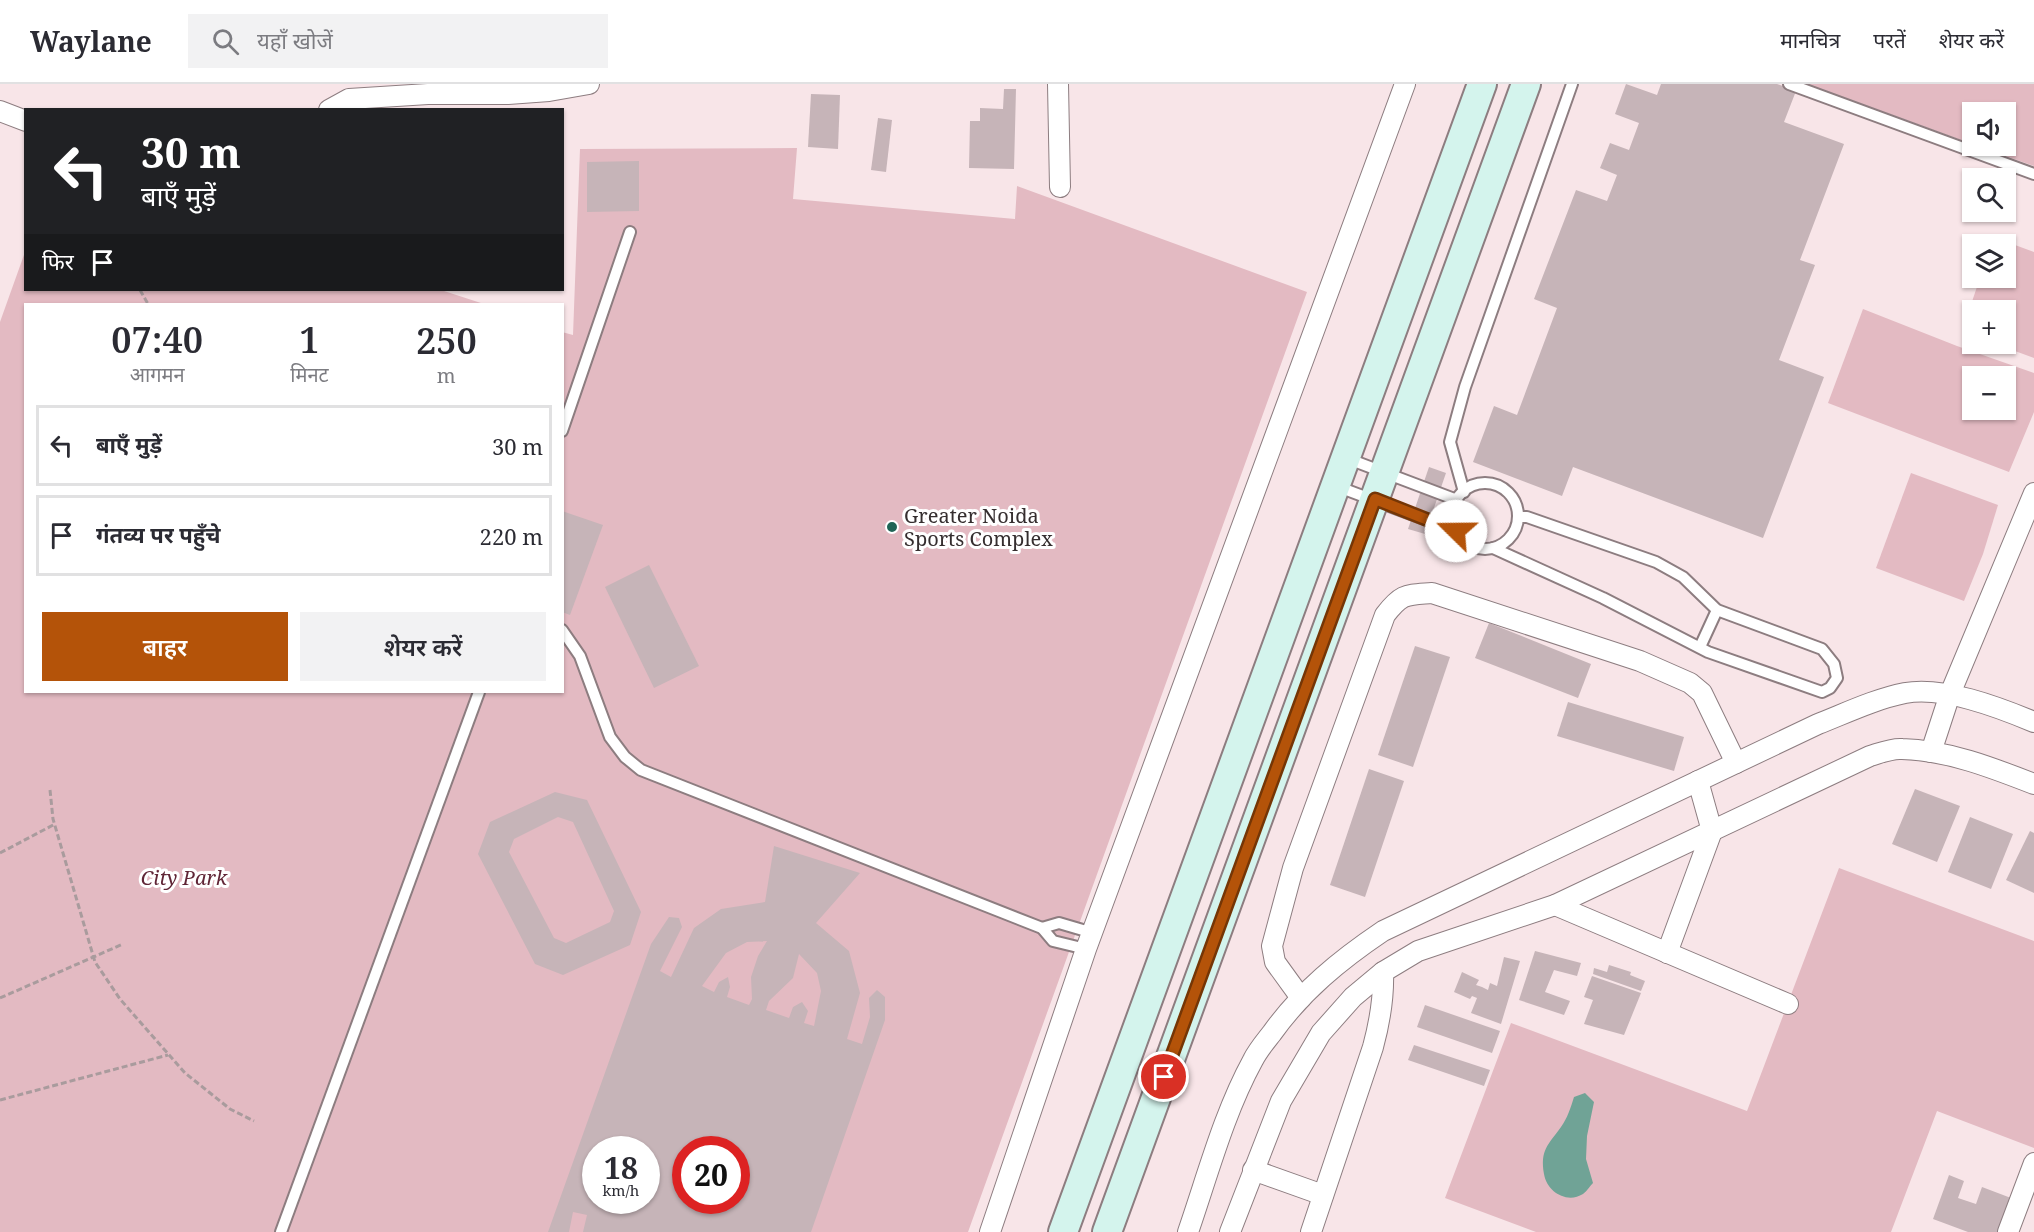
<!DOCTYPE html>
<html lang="hi">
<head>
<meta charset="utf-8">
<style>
  :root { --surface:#fff; --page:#f2f2f3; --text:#2b2b33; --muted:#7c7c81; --line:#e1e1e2; --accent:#b45309 }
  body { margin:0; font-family:"Noto Serif","Noto Sans Devanagari",serif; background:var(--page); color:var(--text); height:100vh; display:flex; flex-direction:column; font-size:22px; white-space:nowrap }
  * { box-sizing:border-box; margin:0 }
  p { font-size:20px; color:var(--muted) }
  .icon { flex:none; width:33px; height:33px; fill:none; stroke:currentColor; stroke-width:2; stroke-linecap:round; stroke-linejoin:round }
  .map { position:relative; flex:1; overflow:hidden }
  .drawer { position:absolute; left:24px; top:219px; width:540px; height:390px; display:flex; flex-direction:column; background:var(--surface); border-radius:0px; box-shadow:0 2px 4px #0004 }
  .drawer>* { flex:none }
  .hud { position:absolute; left:24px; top:24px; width:540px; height:183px; border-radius:0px; box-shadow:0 2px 4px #0004; background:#202124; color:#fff; overflow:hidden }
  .tools { position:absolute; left:1962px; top:18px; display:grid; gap:12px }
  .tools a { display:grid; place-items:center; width:54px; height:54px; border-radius:0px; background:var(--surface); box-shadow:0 2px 4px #0004; font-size:30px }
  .speed { position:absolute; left:582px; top:1052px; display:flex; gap:12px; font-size:30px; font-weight:700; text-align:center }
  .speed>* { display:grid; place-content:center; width:78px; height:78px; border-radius:50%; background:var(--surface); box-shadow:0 2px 4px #0004; line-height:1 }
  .speed small { font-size:15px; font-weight:400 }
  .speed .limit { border:9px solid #d22; background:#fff; color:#111 }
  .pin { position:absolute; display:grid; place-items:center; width:51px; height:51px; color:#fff; margin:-26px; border:3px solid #fff; border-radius:50%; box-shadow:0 2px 6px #0007 }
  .me { position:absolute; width:66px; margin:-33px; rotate:292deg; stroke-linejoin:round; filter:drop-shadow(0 0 4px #0008) }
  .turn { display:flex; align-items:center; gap:21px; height:126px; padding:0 18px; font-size:27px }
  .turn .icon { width:78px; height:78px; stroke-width:2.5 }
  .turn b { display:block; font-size:42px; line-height:51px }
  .then { display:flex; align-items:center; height:57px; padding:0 18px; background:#0003; gap:12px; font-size:22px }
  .eta { display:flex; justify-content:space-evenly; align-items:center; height:102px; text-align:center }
  .eta b { font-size:36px; font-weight:600; line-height:42px }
  .cta { display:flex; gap:12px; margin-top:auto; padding:12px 18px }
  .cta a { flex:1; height:69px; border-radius:0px; background:var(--accent); color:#fff; font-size:24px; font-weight:600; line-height:69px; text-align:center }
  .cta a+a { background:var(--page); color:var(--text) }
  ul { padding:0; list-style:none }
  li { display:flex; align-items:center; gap:18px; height:81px; margin:0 12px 9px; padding:0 6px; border:3px solid var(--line); border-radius:0px }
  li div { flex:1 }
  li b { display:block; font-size:22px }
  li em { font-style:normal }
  header { display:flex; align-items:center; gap:36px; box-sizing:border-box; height:84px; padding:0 30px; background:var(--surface); border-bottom:2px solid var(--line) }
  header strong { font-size:28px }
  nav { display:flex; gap:33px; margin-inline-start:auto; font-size:21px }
  .search { width:420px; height:54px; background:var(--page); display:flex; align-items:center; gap:15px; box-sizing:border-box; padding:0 21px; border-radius:0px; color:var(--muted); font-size:22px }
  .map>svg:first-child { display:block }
  .green { fill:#e3bac2; fill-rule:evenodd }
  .water { fill:#70a396 }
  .building { fill:#c6b4b8; fill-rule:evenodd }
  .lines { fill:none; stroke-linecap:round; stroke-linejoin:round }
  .lane-casing { stroke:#8d7d80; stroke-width:14 }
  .street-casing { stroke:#8d7d80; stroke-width:22 }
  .secondary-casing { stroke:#8d7d80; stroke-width:32 }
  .path { stroke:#a99b9d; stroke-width:3; stroke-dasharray:6 3; stroke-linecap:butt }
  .lane { stroke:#fff; stroke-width:10 }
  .street { stroke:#fff; stroke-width:20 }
  .secondary { stroke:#d4f4ed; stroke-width:28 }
  .route-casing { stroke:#753606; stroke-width:15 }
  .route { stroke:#b45309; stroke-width:10 }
  .poi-dot { fill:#1f6456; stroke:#fff; stroke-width:2 }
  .labels { text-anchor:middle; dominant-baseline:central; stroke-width:6; stroke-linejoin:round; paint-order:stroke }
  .poi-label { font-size:20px; fill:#352e2f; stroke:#fff; text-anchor:start }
  .park-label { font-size:20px; font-style:italic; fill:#602536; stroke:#fff }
</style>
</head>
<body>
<header>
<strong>Waylane</strong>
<div class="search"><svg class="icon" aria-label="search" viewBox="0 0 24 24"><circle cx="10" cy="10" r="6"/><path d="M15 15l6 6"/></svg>यहाँ खोजें</div>
<nav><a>मानचित्र</a><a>परतें</a><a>शेयर करें</a></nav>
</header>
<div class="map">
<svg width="2034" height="1148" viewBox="0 0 2034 1148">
  <rect width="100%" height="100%" fill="#f8e5e8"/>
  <g class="green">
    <polygon points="1807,0 2034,0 2034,82 1977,62 2006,62 2006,28 1972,28 1972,60"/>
    <path d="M797 64 793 115 1015 135 1017 102 1307 208 968 1148H0V238L25 168 26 206H441L484 220H26V608H562V248L573 251 580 65ZM596 1065H646V1116H596ZM686 1065H736V1116H686Z"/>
    <polygon points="1996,154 2034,168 2034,274 1996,260 2006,260 2006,226 1972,226 1972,251 1962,247 1980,194 2006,194 2006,160 1993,160"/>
    <path d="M1863 225 1957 262 2034 289V328L2009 388 1828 319ZM1972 292H2006V326H1972Z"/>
    <polygon points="1911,389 1998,421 1983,470 1964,517 1876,484"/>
    <polygon points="1839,784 2034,857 2034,1064 1937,1027 1891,1148 1536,1148 1445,1114 1511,939 1747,1027"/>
  </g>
  <path class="water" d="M1585 1009 1594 1018 1587 1052 1586 1075 1593 1099C1590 1102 1587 1107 1583 1110 1567 1120 1547 1108 1544 1090 1540 1066 1548 1061 1561 1043 1567 1035 1571 1023 1574 1013Z"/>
  <g class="building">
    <polygon points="1626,0 1657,11 1661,0 1777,0 1796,7 1784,38 1844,60 1800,176 1815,181 1779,276 1824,293 1763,454 1573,383 1562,412 1473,378 1494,322 1517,331 1557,224 1534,215 1576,106 1607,117 1617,91 1600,84 1610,59 1629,66 1639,39 1615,30"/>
    <polygon points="1004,5 1016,5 1014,85 969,84 970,37 980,37 980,24 1003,25"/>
    <polygon points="811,10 840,11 838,65 808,63"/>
    <polygon points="878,34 892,36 886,88 871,86"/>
    <polygon points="639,77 639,127 587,128 587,78"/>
    <polygon points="1429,383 1446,389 1425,450 1408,445"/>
    <polygon points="562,427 603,441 570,531 562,528"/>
    <polygon points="649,481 699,582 654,604 605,503"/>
    <polygon points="1489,539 1591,580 1578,614 1475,574"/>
    <polygon points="1415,562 1450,573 1413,683 1378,671"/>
    <polygon points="1568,618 1684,653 1674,687 1557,652"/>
    <polygon points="1369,685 1404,697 1365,813 1330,801"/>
    <polygon points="1915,705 1960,722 1937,778 1892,760"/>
    <path d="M555 708 587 716 641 828 630 861 563 891 535 880 478 770 490 738ZM558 733 573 738 614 827 610 838 566 859 554 854 509 768 514 755Z"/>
    <polygon points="1970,733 2013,750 1991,805 1948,788"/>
    <polygon points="2030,747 2034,749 2034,809 2006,796"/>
    <path d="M774 762 860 789 816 839 849 867 860 909 847 955 862 960 870 933 869 914 877 906 885 913V936L811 1148H583L587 1131 573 1128 569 1148H548L651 860 669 833 679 834 682 843 660 887 671 893 694 844 721 825 765 818ZM767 857 758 872 751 893 752 915 749 921 727 913 730 903 728 893 719 898 714 908 702 902 726 869 747 858ZM799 870 817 889 821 907 814 942 804 939 808 927 802 918 793 923 789 934 766 926 769 917 793 894ZM596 1065H646V1116H596ZM686 1065H736V1116H686Z"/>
    <polygon points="1535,867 1581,879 1577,892 1554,886 1545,908 1570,917 1564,931 1519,916"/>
    <polygon points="1504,873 1520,877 1501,940 1471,929 1477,914 1472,912 1470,915 1454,908 1462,888 1479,896 1476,901 1482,903 1488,906 1490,899 1497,902"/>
    <polygon points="1609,881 1631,888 1630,891 1645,897 1641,907 1593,890 1594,884 1607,888"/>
    <polygon points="1592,892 1641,909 1624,951 1584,940 1593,916 1584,913"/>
    <polygon points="1425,921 1500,947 1492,969 1417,943"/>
    <polygon points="1414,961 1490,986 1484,1002 1408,976"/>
    <polygon points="1949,1091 1964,1097 1958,1114 1976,1120 1982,1103 2011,1114 1998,1148 1968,1148 1933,1135"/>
  </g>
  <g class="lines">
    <defs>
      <g id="lane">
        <polyline points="1789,0 2034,90"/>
        <polyline points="562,347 630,148"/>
        <polyline points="1346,374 1457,416"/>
        <circle cx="1485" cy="432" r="33"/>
        <polyline points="1336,402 1456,447"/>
        <polyline points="1464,408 1450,358 1465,303 1572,0"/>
        <polyline points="1493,464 1603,514 1708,568 1822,608 1830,604 1837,594 1834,580 1822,565 1717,526 1683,493 1656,478 1527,433 1518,433"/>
        <polyline points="562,546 580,572 610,653 625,673 641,686 1042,844 1053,857 1086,865"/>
        <polyline points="1700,563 1717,526"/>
        <polyline points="1042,844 1059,839 1093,849"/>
        <polyline points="281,1148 479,608"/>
      </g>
      <g id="street">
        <polyline points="1058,0 1060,103"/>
        <polyline points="329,26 349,15 428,10 508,10 549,7 589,0"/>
        <polyline points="0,27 26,37"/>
        <polyline points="1931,668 1950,610 2034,409"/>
        <polyline points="1555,821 1788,920"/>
        <polyline points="1667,869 1712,747 1698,697"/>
        <path d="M1301 914 1275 878 1272 862 1293 784 1385 531C1402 509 1406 511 1432 509L1640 577 1690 599 1702 609 1736 679"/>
        <polyline points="1253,1086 1323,1111"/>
        <polyline points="990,1148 1086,865 1405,0"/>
        <path d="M1188 1148C1208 1090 1224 1029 1253 976 1258 966 1265 958 1272 949 1302 907 1340 876 1383 847L1818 640C1846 629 1875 615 1905 609 1943 602 1998 623 2034 638"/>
        <path d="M1230 1148 1281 1017 1321 949 1353 913 1383 888 1418 867 1555 821 1870 672C1880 669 1892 664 1902 665 1947 666 1993 684 2034 700"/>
        <path d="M1311 1148 1373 963C1380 937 1384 914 1383 888"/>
        <polyline points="2008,1148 2034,1079"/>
      </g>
      <g id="secondary">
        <polyline points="1063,1148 1482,0"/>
        <polyline points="1107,1148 1526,0"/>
      </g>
    </defs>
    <use href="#lane" class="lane-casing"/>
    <use href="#street" class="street-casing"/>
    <use href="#secondary" class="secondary-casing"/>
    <g class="path">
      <polyline points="140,206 148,220"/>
      <polyline points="50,706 53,735 95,878 120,915 185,989 230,1025 254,1037"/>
      <polyline points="0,769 55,740"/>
      <polyline points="0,914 123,860"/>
      <polyline points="0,1016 168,971"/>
    </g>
    <use href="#lane" class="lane"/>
    <use href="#street" class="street"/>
    <use href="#secondary" class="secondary"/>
  </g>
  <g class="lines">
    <defs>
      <polyline id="route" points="1164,993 1375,415 1456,447"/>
    </defs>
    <use href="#route" class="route-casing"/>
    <use href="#route" class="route"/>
  </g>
  <circle class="poi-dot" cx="892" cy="443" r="6"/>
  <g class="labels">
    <g class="poi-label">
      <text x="904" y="431">Greater Noida<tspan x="904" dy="23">Sports Complex</tspan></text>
    </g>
    <g class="park-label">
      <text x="184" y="793">City Park</text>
    </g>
  </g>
</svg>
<div class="tools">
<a><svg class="icon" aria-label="sound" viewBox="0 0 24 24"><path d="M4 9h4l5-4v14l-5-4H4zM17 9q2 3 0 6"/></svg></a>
<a><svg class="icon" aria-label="search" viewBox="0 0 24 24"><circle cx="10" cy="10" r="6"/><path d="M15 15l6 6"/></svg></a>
<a><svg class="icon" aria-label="layers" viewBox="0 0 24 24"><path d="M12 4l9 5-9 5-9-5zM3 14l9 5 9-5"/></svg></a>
<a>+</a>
<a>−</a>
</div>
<div class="speed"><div>18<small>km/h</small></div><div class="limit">20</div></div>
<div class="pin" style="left:1164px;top:993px;background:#d93025"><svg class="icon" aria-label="arrive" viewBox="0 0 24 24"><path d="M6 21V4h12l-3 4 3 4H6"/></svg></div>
<svg class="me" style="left:1456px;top:447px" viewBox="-20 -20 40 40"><circle r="19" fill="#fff"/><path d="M0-13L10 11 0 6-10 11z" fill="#b45309"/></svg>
<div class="hud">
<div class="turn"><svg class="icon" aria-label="left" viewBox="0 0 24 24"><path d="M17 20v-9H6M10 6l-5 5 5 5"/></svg><div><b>30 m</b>बाएँ मुड़ें</div></div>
<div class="then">फिर<svg class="icon" aria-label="arrive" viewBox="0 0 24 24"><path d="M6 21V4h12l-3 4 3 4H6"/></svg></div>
</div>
<section class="drawer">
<div class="eta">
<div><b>07:40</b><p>आगमन</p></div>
<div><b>1</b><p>मिनट</p></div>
<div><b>250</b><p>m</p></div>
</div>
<ul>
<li><svg class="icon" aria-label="left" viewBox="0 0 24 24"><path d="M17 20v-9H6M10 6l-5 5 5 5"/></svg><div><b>बाएँ मुड़ें</b></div><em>30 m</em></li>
<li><svg class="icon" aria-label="arrive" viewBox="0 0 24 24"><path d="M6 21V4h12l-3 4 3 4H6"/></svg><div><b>गंतव्य पर पहुँचे</b></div><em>220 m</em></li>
</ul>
<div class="cta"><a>बाहर</a><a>शेयर करें</a></div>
</section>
</div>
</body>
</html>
